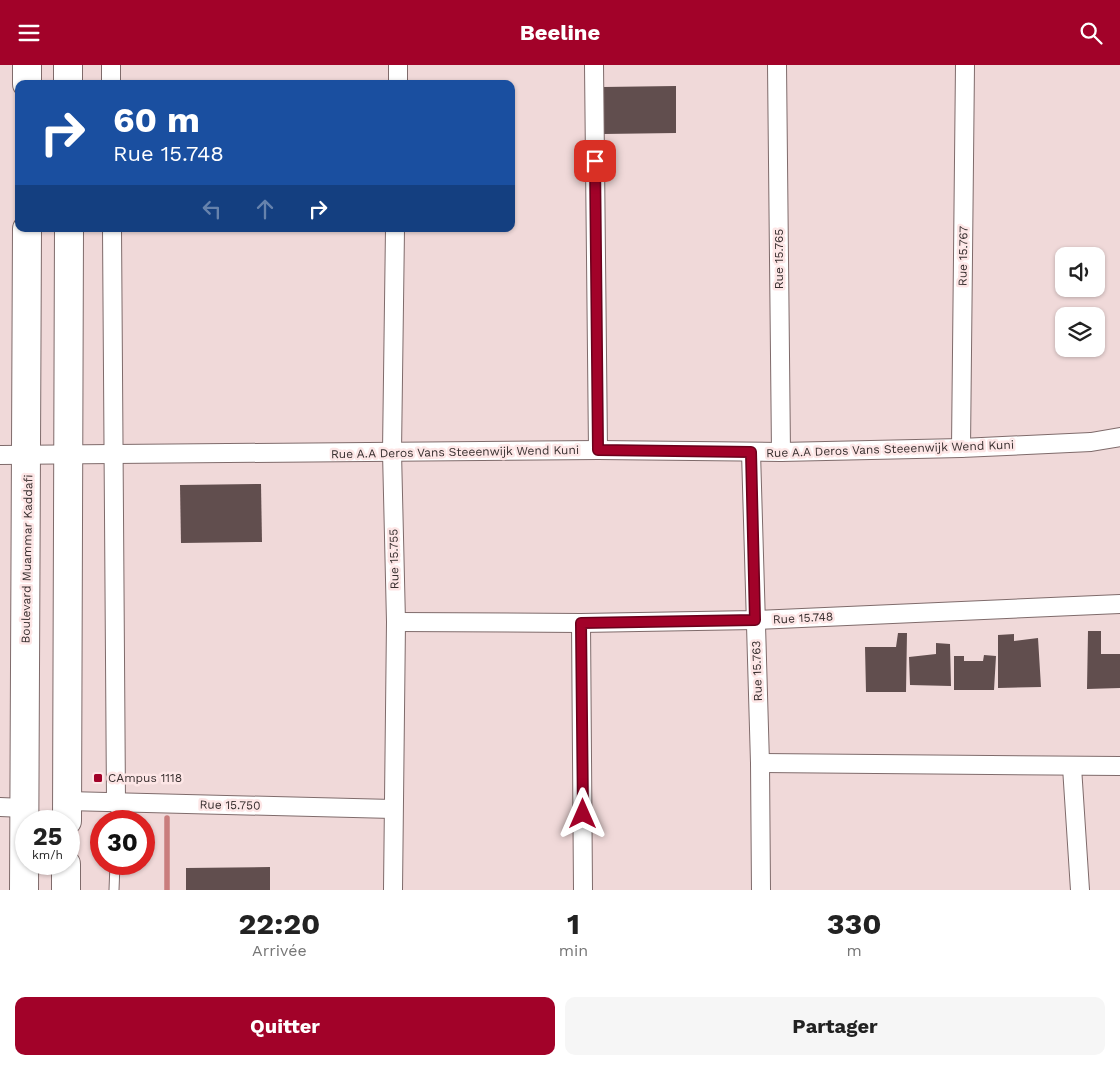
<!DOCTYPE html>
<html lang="fr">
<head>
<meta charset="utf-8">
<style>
  :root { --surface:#fff; --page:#f6f6f6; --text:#222; --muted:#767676; --accent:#a20229 }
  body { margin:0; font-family:"Work Sans",sans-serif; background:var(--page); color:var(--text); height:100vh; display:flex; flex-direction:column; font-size:19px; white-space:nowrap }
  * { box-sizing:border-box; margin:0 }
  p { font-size:16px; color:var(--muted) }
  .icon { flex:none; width:28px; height:28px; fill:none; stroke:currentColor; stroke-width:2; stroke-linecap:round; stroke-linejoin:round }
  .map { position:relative; height:825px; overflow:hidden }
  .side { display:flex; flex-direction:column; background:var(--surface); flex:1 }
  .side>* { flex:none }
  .hud { position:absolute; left:15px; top:15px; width:500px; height:152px; border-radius:10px; box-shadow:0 1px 4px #0004; background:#1a4fa0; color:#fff; overflow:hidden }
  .controls { position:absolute; left:1055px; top:182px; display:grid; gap:10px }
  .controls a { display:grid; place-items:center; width:50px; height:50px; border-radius:10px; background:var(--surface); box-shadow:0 1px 4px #0004; font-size:25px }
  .speed { position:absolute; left:15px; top:745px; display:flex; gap:10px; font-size:25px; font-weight:700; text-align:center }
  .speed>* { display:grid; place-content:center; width:65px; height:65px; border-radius:50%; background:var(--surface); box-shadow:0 1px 4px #0004; line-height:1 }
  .speed small { font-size:12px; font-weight:400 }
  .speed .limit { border:8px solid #d22; background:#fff; color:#111 }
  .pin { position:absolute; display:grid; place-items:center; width:42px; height:42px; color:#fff; margin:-21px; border-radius:10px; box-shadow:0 2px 8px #0006 }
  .me { position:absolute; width:55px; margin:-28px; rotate:0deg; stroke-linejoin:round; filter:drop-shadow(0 0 4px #0008) }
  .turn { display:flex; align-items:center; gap:18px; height:105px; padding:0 15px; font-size:22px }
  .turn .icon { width:65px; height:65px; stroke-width:2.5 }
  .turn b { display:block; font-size:35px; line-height:42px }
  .lanes { display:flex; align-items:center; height:48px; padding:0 15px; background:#0003; justify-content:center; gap:25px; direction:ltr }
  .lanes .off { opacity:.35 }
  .eta { display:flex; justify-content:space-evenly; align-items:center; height:85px; text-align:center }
  .eta b { font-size:30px; font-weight:700; line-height:35px }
  .cta { display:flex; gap:10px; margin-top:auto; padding:10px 15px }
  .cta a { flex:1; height:58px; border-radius:10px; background:var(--accent); color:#fff; font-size:20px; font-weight:700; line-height:58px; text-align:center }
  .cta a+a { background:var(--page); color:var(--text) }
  header { display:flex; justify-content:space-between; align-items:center; height:65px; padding:0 15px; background:var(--accent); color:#fff; font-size:22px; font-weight:700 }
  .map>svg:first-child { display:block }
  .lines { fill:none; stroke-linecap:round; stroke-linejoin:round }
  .stream { stroke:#c97d7d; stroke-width:5.5 }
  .building { fill:#614e4e }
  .service-casing { stroke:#7f6b6b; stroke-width:11 }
  .minor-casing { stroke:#7f6b6b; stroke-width:20 }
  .primary-casing { stroke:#7f6b6b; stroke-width:30 }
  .service { stroke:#fff; stroke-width:9 }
  .minor { stroke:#fff; stroke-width:18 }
  .primary { stroke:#fff; stroke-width:28 }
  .route-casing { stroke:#69011b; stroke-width:12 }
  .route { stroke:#a20229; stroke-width:9 }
  .poi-dot { fill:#a20229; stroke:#fde6e6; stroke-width:2 }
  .labels { text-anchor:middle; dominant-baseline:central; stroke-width:5; stroke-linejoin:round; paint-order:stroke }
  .street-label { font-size:12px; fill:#382f2f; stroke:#fde6e6 }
  .poi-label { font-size:12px; fill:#382f2f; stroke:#fde6e6; text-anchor:start }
</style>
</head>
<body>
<header><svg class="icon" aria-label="menu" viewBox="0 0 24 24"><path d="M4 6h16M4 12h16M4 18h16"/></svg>Beeline<svg class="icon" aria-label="search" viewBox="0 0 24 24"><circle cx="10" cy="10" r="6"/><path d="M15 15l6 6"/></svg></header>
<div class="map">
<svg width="1120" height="825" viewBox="0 0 1120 825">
  <rect width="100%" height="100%" fill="#f0d9d9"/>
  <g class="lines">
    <polyline class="stream" points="167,753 167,825"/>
  </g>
  <g class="building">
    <polygon points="676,21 676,68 603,69 603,22"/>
    <polygon points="261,419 262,477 181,478 180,420"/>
    <polygon points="1088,566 1101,566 1101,589 1120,589 1120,623 1087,624"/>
    <polygon points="898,568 907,568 906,627 866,627 865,582 896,582"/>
    <polygon points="1014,569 1014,576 1038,573 1041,622 998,623 998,570"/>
    <polygon points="936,578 950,579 951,621 910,620 909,592 936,589"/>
    <polygon points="984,590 996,591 994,625 954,625 954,591 964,591 964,596 983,596"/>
    <polygon points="270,802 270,825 186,825 186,803"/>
  </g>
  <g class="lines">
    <defs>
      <g id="service">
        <polyline points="116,756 116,737"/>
        <polyline points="114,825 115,799"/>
      </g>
      <g id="minor">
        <polyline points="111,0 111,19"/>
        <polyline points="594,0 598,385"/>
        <polyline points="777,0 781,387"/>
        <polyline points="398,19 398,0"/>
        <polyline points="112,164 116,737"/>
        <polyline points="961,383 965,0"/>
        <polyline points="751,387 760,698 761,825"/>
        <polyline points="0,390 598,385 781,387 961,383 1091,377 1120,372"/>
        <polyline points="396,557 581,558 755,555 1120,539"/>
        <polyline points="581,558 583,825"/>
        <polyline points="760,698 1120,701"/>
        <polyline points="1072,702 1080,825"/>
        <polyline points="67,736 393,744"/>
        <polyline points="0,742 24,743"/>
        <polyline points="393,825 396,557 392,387 395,164"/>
      </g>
      <g id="primary">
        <polyline points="27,0 27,19"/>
        <polyline points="68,0 68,19"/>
        <polyline points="67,756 69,164"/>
        <polyline points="24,825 27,164"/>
        <polyline points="66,825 66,799"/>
      </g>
    </defs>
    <use href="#service" class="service-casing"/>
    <use href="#minor" class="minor-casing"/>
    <use href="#primary" class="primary-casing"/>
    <use href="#service" class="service"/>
    <use href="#minor" class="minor"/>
    <use href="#primary" class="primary"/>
  </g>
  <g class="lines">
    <defs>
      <polyline id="route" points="583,749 581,558 755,555 751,387 598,385 595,96"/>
    </defs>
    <use href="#route" class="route-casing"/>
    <use href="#route" class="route"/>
  </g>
  <rect class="poi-dot" x="93" y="708" width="10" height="10" rx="2.5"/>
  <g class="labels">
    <g class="street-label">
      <text transform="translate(963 191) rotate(-89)">Rue 15.767</text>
      <text transform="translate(779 194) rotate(-90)">Rue 15.765</text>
      <text transform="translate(890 384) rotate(-2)">Rue A.A Deros Vans Steeenwijk Wend Kuni</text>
      <text transform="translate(455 387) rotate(-1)">Rue A.A Deros Vans Steeenwijk Wend Kuni</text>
      <text transform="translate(27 494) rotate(-89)">Boulevard Muammar Kaddafi</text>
      <text transform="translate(394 494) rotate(-91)">Rue 15.755</text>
      <text transform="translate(803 553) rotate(-3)">Rue 15.748</text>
      <text transform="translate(757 606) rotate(-92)">Rue 15.763</text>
      <text transform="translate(230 740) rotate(1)">Rue 15.750</text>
    </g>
    <g class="poi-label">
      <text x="108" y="713">CAmpus 1118</text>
    </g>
  </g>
</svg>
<div class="controls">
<a><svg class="icon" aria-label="sound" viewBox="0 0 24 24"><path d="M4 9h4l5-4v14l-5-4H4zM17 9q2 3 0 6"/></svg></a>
<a><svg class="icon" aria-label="layers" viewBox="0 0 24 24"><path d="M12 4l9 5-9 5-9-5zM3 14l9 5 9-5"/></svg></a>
</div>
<div class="speed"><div>25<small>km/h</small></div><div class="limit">30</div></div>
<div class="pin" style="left:595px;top:96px;background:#d93025"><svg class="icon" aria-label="arrive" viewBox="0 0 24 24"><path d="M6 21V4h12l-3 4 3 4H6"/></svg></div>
<svg class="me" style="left:583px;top:749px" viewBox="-20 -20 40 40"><path d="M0-17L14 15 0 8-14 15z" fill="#a20229" stroke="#fff" stroke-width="4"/></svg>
<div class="hud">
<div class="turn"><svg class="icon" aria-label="right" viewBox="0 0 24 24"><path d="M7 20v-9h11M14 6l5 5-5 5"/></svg><div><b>60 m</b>Rue 15.748</div></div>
<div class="lanes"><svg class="icon off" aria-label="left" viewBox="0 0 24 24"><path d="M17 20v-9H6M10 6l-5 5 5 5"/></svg><svg class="icon off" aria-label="ahead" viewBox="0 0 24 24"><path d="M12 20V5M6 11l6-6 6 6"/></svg><svg class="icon" aria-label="right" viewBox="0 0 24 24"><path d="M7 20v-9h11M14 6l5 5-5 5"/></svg></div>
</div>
</div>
<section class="side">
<div class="eta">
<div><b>22:20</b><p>Arrivée</p></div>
<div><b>1</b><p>min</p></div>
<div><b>330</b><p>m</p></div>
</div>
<div class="cta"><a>Quitter</a><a>Partager</a></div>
</section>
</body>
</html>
